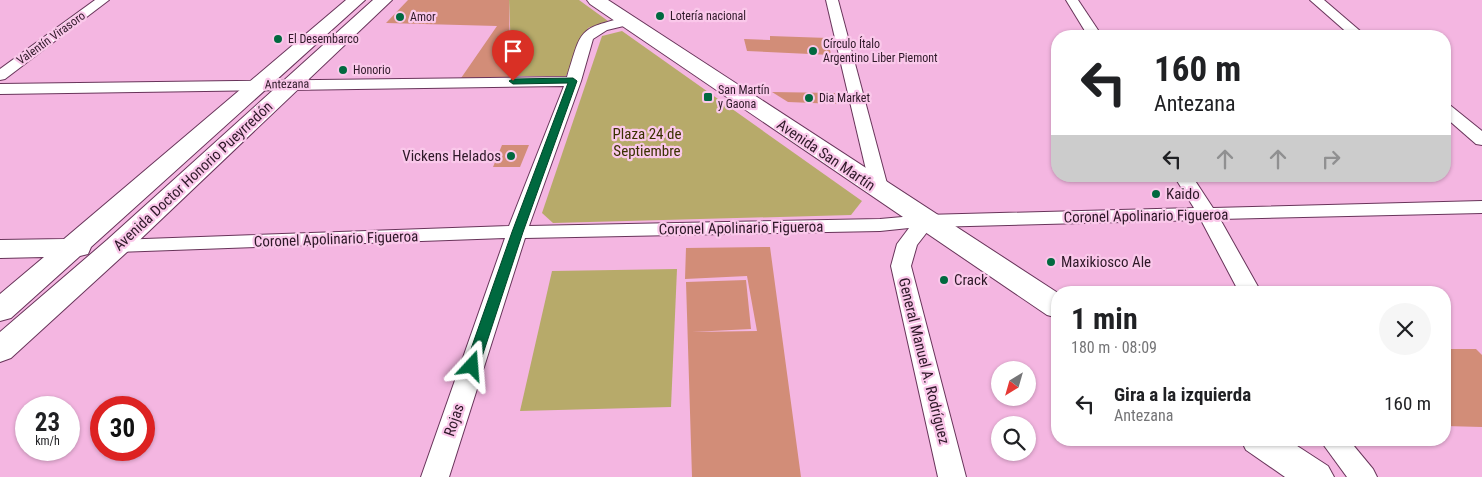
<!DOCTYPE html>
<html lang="es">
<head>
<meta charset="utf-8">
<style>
  :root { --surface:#fff; --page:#f6f6f6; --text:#202124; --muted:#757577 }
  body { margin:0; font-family:"Roboto Condensed",sans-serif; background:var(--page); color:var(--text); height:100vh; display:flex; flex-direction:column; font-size:19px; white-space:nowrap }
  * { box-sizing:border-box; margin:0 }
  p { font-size:16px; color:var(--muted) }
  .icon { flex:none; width:28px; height:28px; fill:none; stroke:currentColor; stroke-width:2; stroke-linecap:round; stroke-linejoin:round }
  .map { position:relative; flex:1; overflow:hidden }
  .side { position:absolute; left:1051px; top:286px; width:400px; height:160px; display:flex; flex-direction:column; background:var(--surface); border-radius:20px; box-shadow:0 1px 4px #0004 }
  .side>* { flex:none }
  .hud { position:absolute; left:1051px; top:30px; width:400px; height:152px; border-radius:20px; box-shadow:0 1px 4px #0004; background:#fff; color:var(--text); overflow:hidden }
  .needle { width:32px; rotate:217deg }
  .fabs { position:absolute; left:991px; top:361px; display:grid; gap:10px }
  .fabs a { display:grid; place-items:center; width:45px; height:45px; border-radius:50%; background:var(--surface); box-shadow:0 1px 4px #0004; font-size:25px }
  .speed { position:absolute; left:15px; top:396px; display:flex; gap:10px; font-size:25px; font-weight:700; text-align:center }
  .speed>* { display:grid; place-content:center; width:65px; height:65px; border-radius:50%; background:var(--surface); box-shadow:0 1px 4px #0004; line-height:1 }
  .speed small { font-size:12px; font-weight:400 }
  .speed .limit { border:8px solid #d22; background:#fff; color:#111 }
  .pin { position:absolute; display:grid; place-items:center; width:42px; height:42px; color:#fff; margin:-51px -21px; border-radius:50% 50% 50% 0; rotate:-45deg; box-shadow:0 0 5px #0007 }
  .pin .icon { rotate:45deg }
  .me { position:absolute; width:55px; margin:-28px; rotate:19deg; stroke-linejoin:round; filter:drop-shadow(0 0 4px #0008) }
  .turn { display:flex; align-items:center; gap:18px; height:105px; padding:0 20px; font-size:22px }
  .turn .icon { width:65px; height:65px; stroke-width:2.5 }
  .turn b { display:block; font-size:35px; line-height:42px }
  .lanes { display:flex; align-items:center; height:48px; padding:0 20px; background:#0003; justify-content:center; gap:25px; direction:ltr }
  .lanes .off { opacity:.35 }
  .round { display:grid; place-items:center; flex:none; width:52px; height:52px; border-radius:26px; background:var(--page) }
  .summary { display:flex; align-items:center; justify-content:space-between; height:85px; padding:0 20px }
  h1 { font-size:30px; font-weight:700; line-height:38px }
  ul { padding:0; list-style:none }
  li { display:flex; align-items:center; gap:15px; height:65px; padding:0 20px }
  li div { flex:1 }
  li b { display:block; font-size:19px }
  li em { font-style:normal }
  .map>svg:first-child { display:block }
  .green { fill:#b7aa6a }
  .building { fill:#d28d78 }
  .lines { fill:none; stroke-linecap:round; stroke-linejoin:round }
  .street-casing { stroke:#68345a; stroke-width:2 }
  .secondary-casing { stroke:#68345a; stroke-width:2 }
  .street { fill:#fff; fill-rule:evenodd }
  .secondary { fill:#fff; fill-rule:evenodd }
  .route { fill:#00693f; stroke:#004429 }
  .poi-dot { fill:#00693f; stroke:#fac8ea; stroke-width:2 }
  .labels { text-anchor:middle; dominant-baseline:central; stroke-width:4.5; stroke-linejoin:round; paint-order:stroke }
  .far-poi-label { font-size:12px; fill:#2e1828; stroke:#fac8ea; text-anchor:start }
  .far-street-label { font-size:12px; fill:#2e1828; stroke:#fac8ea }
  .park-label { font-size:15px; fill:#3a3100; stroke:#fac8ea }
  .street-label { font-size:15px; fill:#2e1828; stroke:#fac8ea }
  .poi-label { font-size:15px; fill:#2e1828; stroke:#fac8ea; text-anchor:start }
</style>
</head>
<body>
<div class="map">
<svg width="1482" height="477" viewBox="0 0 1482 477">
  <rect width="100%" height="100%" fill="#f4b6e1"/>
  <g class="green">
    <polygon points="509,0 579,0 608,21 588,28 566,76 512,76"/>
    <polygon points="622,31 862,201 851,215 553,223 542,213 602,36"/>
    <polygon points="677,269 671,407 520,411 552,271"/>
  </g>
  <g class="building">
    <polygon points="408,0 509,0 510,79 459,81 497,26 386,23"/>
    <polygon points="770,36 828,38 831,55 747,51 744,39 770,40"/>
    <polygon points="772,92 835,93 837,104 788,102"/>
    <polygon points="502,145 529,145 520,167 493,167"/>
    <polygon points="770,247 801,477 692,477 686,282 746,280 751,329 692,332 757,331 747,276 685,279 686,248"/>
    <polygon points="1445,349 1476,349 1482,355 1482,427 1445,426"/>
  </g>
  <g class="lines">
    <defs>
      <g id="street">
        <polygon points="95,0 109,0 5,79 0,80 0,69"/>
        <polygon points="826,0 838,0 889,191 887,195 880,197 873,195 871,191"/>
        <polygon points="1066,0 1078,0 1102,36 1088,36"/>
        <polygon points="1310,0 1324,0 1366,36 1351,36"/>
        <path d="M627 17 632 18 634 21 632 24 607 30 593 39 581 81 529 226 880 219 925 215 1194 208 1174 176H1192L1213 208 1482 201V213L1220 219 1261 292H1239L1201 220 931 227 917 245 911 266 966 477H938L891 266 897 244 909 228 880 231 525 238 449 477H421L505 238 117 252 110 250 107 246 110 242 117 240 509 226 564 86 0 94V84L567 77C582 29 577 29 627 17Z"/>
        <polygon points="1445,104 1451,106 1482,131 1482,145 1476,144 1445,117"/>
        <polygon points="1320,440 1349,440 1373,469 1377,477 1347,477"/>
      </g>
      <g id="secondary">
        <polygon points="346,0 365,0 91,247 88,254 80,256 11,318 0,321 0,294 44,257 0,258 0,240 64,239"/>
        <polygon points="373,0 392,0 127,252 11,358 0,362 0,332 107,240"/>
        <polygon points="587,0 608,0 1058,293 1058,318 1047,315 590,4"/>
        <polygon points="1241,440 1288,440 1328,466 1334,477 1285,477 1246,450"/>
      </g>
    </defs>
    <use href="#street" class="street-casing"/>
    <use href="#secondary" class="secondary-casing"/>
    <use href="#street" class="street"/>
    <use href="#secondary" class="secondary"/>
  </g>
  <polygon class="route" points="573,78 577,81 523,232 479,366 477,370 467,370 465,366 512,232 568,83 513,84 509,81 513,79"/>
  <g class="poi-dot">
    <circle cx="660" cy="16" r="5"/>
    <circle cx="400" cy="17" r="5"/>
    <circle cx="278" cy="39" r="5"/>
    <circle cx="813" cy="51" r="5"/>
    <circle cx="343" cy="70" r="5"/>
    <rect x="703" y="92" width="10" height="10" rx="2.5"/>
    <circle cx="809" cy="98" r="5"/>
    <circle cx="511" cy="156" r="5"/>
    <circle cx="1156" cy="194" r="5"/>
    <circle cx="1051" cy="262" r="5"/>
    <circle cx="944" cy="280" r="5"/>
  </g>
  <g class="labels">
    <g class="far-poi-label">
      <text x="670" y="16">Lotería nacional</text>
      <text x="410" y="17">Amor</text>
      <text x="288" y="39">El Desembarco</text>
      <text x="823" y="44">Círculo Ítalo<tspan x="823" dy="14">Argentino Liber Piemont</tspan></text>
      <text x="353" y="70">Honorio</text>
      <text x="718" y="90">San Martín<tspan x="718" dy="14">y Gaona</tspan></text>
      <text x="819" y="98">Dia Market</text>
    </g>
    <g class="far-street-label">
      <text transform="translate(51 38) rotate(-36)">Valentín Virasoro</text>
      <text transform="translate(287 84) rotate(-1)">Antezana</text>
    </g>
    <g class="park-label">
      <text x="647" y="134">Plaza 24 de<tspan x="647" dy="17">Septiembre</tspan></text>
    </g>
    <g class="street-label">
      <text transform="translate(826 155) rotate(34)">Avenida San Martín</text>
      <text transform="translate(193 176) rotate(-43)">Avenida Doctor Honorio Pueyrredón</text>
      <text transform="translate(1146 216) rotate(-1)">Coronel Apolinario Figueroa</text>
      <text transform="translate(741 228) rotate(-1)">Coronel Apolinario Figueroa</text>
      <text transform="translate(336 239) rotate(-2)">Coronel Apolinario Figueroa</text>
      <text transform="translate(924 361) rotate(76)">General Manuel A. Rodríguez</text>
      <text transform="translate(454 420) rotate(-71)">Rojas</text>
    </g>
    <g class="poi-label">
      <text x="501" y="156" text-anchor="end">Vickens Helados</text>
      <text x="1166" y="194">Kaido</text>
      <text x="1061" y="262">Maxikiosco Ale</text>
      <text x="954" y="280">Crack</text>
    </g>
  </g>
</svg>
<div class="fabs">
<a><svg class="needle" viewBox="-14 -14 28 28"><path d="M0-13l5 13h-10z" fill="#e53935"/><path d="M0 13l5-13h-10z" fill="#757577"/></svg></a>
<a><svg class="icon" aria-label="search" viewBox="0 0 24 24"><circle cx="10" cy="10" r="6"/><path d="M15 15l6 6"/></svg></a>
</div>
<div class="speed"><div>23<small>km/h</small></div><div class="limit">30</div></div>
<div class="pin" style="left:513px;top:81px;background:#d93025"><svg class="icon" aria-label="arrive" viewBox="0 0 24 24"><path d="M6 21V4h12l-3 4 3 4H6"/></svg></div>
<svg class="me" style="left:472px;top:366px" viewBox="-20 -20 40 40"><path d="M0-17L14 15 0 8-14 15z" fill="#00693f" stroke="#fff" stroke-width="4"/></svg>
<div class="hud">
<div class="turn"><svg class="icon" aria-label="left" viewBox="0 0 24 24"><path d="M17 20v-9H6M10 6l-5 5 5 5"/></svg><div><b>160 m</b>Antezana</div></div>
<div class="lanes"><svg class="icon" aria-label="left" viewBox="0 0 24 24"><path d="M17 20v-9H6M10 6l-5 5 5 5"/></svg><svg class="icon off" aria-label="ahead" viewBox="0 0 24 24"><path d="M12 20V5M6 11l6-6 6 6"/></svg><svg class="icon off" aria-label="ahead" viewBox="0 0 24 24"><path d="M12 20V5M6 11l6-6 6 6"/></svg><svg class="icon off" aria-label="right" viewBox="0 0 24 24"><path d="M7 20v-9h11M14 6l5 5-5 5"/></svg></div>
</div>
<section class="side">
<div class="summary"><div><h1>1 min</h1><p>180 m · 08:09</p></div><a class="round"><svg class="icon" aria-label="close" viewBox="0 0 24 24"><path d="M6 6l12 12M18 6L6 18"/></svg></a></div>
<ul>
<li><svg class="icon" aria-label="left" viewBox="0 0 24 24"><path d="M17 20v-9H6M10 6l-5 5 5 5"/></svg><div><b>Gira a la izquierda</b><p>Antezana</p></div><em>160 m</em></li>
</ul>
</section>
</div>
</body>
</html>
